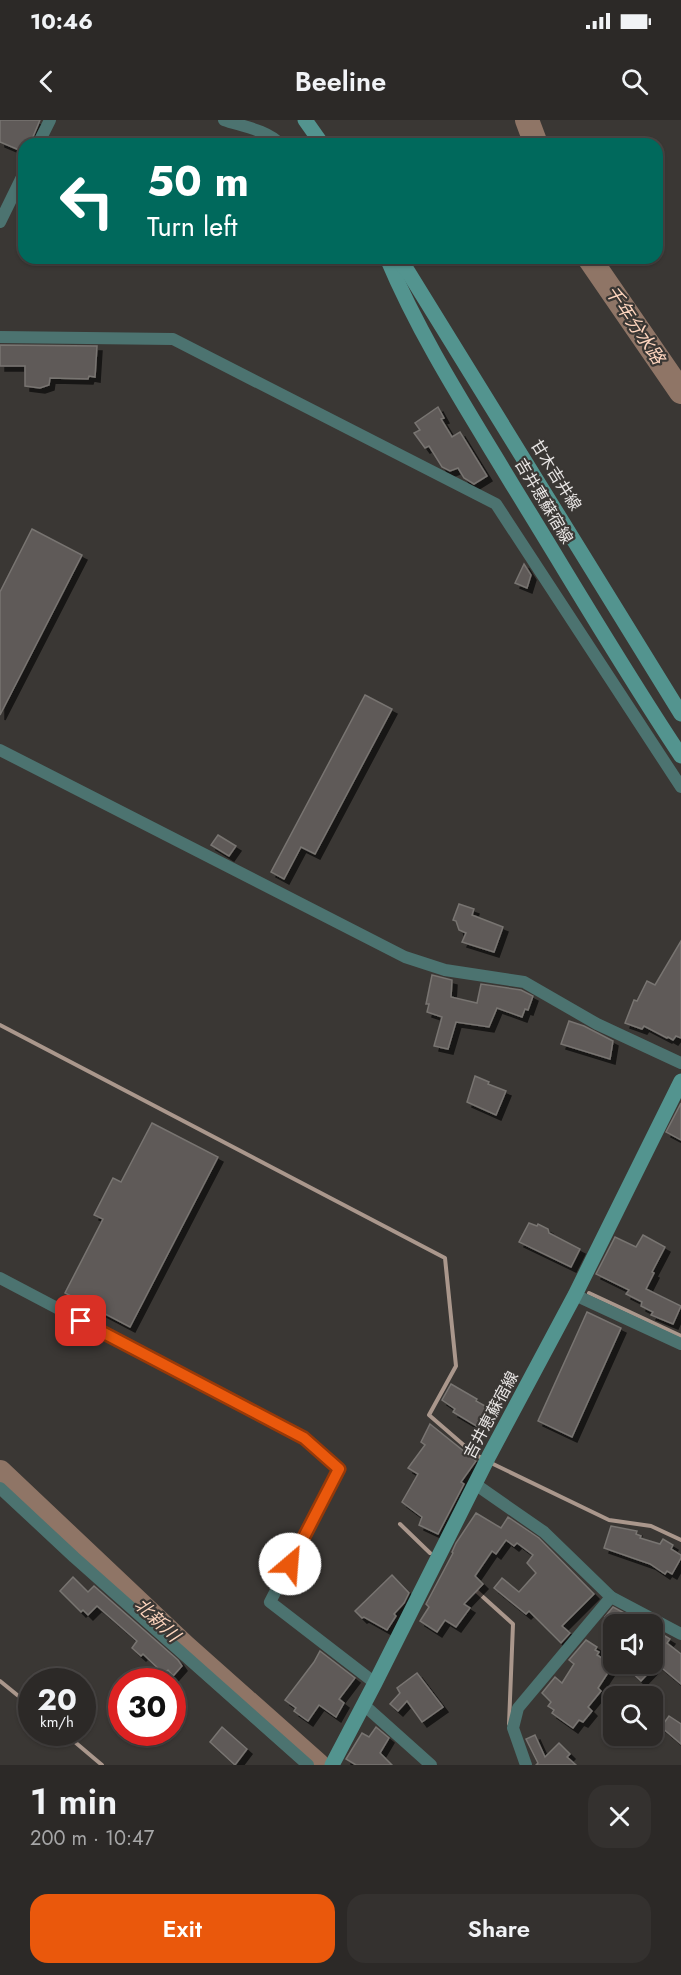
<!DOCTYPE html>
<html lang="en">
<head>
<meta charset="utf-8">
<style>
  :root { --surface:#2c2927; --page:#34312f; --text:#f1f3f6; --muted:#a6a6a7; --line:#484544; --accent:#ea580c }
  body { margin:0; font-family:Jost,"Noto Sans JP",sans-serif; background:var(--page); color:var(--text); height:100vh; display:flex; flex-direction:column; font-size:22px; white-space:nowrap }
  * { box-sizing:border-box; margin:0 }
  p { font-size:20px; color:var(--muted) }
  .icon { flex:none; width:33px; height:33px; fill:none; stroke:currentColor; stroke-width:2; stroke-linecap:round; stroke-linejoin:round }
  .map { position:relative; height:1645px; overflow:hidden }
  .panel { display:flex; flex-direction:column; background:var(--surface); flex:1 }
  .panel>* { flex:none }
  .guide { position:absolute; left:18px; top:18px; width:645px; height:126px; border-radius:18px; box-shadow:0 2px 4px #0004,0 0 0 2px var(--line); background:#00695c; color:#fff; overflow:hidden }
  .tools { position:absolute; left:603px; top:1494px; display:grid; gap:12px }
  .tools a { display:grid; place-items:center; width:60px; height:60px; border-radius:12px; background:var(--surface); box-shadow:0 2px 4px #0004,0 0 0 2px var(--line); font-size:30px }
  .speed { position:absolute; left:18px; top:1548px; display:flex; gap:12px; font-size:30px; font-weight:700; text-align:center }
  .speed>* { display:grid; place-content:center; width:78px; height:78px; border-radius:50%; background:var(--surface); box-shadow:0 2px 4px #0004,0 0 0 2px var(--line); line-height:1 }
  .speed small { font-size:15px; font-weight:400 }
  .speed .limit { border:9px solid #d22; background:#fff; color:#111 }
  .pin { position:absolute; display:grid; place-items:center; width:51px; height:51px; color:#fff; margin:-26px; border-radius:12px; box-shadow:0 3px 9px #0006 }
  .me { position:absolute; width:66px; margin:-33px; rotate:27deg; stroke-linejoin:round; filter:drop-shadow(0 0 4px #0008) }
  .turn { display:flex; align-items:center; gap:21px; height:126px; padding:0 30px; font-size:27px }
  .turn .icon { width:78px; height:78px; stroke-width:2.5 }
  .turn b { display:block; font-size:42px; line-height:51px }
  .round { display:grid; place-items:center; flex:none; width:63px; height:63px; border-radius:18px; background:var(--page) }
  .head { display:flex; align-items:center; justify-content:space-between; height:102px; padding:0 30px }
  h1 { font-size:36px; font-weight:600; line-height:45px }
  .button { display:flex; gap:12px; margin-top:auto; padding:12px 30px }
  .button a { flex:1; height:69px; border-radius:18px; background:var(--accent); color:#fff; font-size:24px; font-weight:600; line-height:69px; text-align:center }
  .button a+a { background:var(--page); color:var(--text) }
  .status { display:flex; justify-content:space-between; align-items:center; height:42px; padding:0 30px; background:var(--surface); direction:ltr }
  .status svg { height:16px; fill:currentColor }
  header { display:flex; justify-content:space-between; align-items:center; height:78px; padding:0 30px; background:var(--surface); font-size:27px; font-weight:600 }
  .map>svg:first-child { display:block }
  .lines { fill:none; stroke-linecap:round; stroke-linejoin:round }
  .stream { stroke:#aa978c; stroke-width:4 }
  .river { stroke:#8f7566; stroke-width:24 }
  .building { fill:#5f5a58; stroke:#787471; stroke-width:1.5; filter:url(#shadow) }
  .minor { stroke:#4c7370; stroke-width:12 }
  .secondary { stroke:#53948f; stroke-width:15 }
  .route-casing { stroke:#983908; stroke-width:15 }
  .route { stroke:#ea580c; stroke-width:10 }
  .labels { text-anchor:middle; dominant-baseline:central; stroke-width:4.5; stroke-linejoin:round; paint-order:stroke }
  .street-label { font-size:16px; fill:#e8e5e4; stroke:#3a3734 }
  .water-label { font-size:18px; font-style:italic; fill:#fed5be; stroke:#3a3734 }
</style>
</head>
<body>
<div class="status"><b>10:46</b><svg viewBox="0 0 49 12"><path d="M0 12V9h3v3zM5 12V6h3v6zM10 12V3h3v9zM15 12V0h3v12zM26 1h20v11H26zM47 4h2v5h-2z"/></svg></div>
<header><svg class="icon" aria-label="back" viewBox="0 0 24 24"><path d="M15 5l-7 7 7 7"/></svg>Beeline<svg class="icon" aria-label="search" viewBox="0 0 24 24"><circle cx="10" cy="10" r="6"/><path d="M15 15l6 6"/></svg></header>
<div class="map">
<svg width="681" height="1645" viewBox="0 0 681 1645">
  <defs>
    <filter id="shadow"><feDropShadow dx="5" dy="5" stdDeviation="0" flood-color="#0009"/></filter>
  </defs>
  <rect width="100%" height="100%" fill="#3a3734"/>
  <g class="lines">
    <g class="stream">
      <polyline points="0,905 445,1138 456,1246 429,1295 474,1334 482,1338"/>
      <polyline points="589,1173 681,1216"/>
      <polyline points="489,1342 609,1400 651,1406 681,1420"/>
      <polyline points="400,1404 430,1433"/>
      <polyline points="473,1468 513,1504 509,1604"/>
      <polyline points="0,1561 32,1587"/>
      <polyline points="63,1612 102,1645"/>
    </g>
    <g class="river">
      <polyline points="527,0 536,24"/>
      <polyline points="589,138 681,272"/>
      <polyline points="0,1352 184,1526 318,1645"/>
    </g>
  </g>
  <g class="building">
    <polygon points="0,0 40,0 30,24 24,24 24,32 0,22"/>
    <polygon points="0,225 97,226 95,257 89,256 88,259 50,258 49,265 40,268 25,266 25,246 0,246"/>
    <polygon points="438,287 444,298 441,299 452,317 460,312 487,356 474,364 464,358 458,348 450,351 442,347 429,326 425,328 414,313 420,310 415,303"/>
    <polygon points="32,409 82,435 0,595 0,472"/>
    <polygon points="524,444 531,455 527,468 515,463"/>
    <polygon points="365,575 392,589 315,734 301,727 284,759 271,752"/>
    <polygon points="218,715 236,726 229,736 211,725"/>
    <polygon points="459,784 474,789 472,795 503,807 494,832 462,822 466,813 459,810 456,801 453,800"/>
    <polygon points="681,821 681,918 676,916 673,920 668,917 667,918 644,906 642,909 625,903 634,880 637,881 647,861 655,865"/>
    <polygon points="432,855 452,860 451,877 477,883 481,864 521,870 533,876 528,890 525,889 522,897 497,888 489,907 456,902 448,929 434,926 442,897 427,892 429,884 426,884"/>
    <polygon points="569,901 584,906 613,921 610,939 561,924"/>
    <polygon points="475,956 489,962 488,964 506,971 496,995 467,982"/>
    <polygon points="681,983 681,1020 666,1012"/>
    <polygon points="152,1003 218,1037 130,1207 65,1173 103,1099 94,1095 113,1058 121,1062"/>
    <polygon points="529,1103 537,1106 538,1104 548,1109 549,1113 580,1129 571,1147 519,1122"/>
    <polygon points="643,1115 665,1127 652,1152 654,1153 646,1169 681,1186 673,1204 651,1195 653,1192 641,1186 642,1182 626,1174 629,1170 596,1154 615,1117 636,1127"/>
    <polygon points="587,1192 621,1208 572,1317 538,1301"/>
    <polygon points="451,1264 477,1279 476,1281 487,1287 478,1307 453,1292 455,1289 442,1280"/>
    <polygon points="430,1304 476,1341 461,1362 464,1364 438,1414 419,1405 422,1397 402,1382 418,1354 408,1348 425,1325 421,1322"/>
    <polygon points="476,1393 501,1408 508,1397 539,1418 594,1474 562,1506 570,1513 561,1523 529,1491 526,1494 494,1468 502,1458 519,1472 536,1453 527,1443 533,1435 517,1423 514,1426 506,1420 496,1434 492,1431 475,1456 483,1464 464,1484 470,1488 456,1507 445,1500 437,1512 420,1501 429,1487 426,1484 453,1433 452,1432 456,1423"/>
    <polygon points="611,1406 637,1411 636,1414 641,1416 640,1418 660,1424 663,1419 673,1425 671,1429 681,1435 681,1438 672,1454 667,1451 665,1454 650,1444 604,1428"/>
    <polygon points="392,1455 409,1473 404,1483 394,1494 396,1496 387,1510 364,1497 362,1498 355,1491"/>
    <polygon points="73,1457 88,1472 94,1466 178,1540 182,1546 173,1556 168,1550 164,1554 143,1534 141,1536 132,1528 137,1521 97,1486 88,1495 83,1490 81,1492 60,1471"/>
    <polygon points="613,1487 628,1495 622,1504 608,1504 610,1501 605,1497"/>
    <polygon points="652,1508 670,1519 667,1523 681,1534 681,1564 657,1544 641,1561 623,1544 657,1544 652,1540"/>
    <polygon points="586,1520 597,1527 595,1530 599,1532 597,1535 613,1545 598,1568 601,1571 588,1587 592,1591 583,1602 579,1600 573,1608 552,1593 554,1590 548,1586 551,1582 542,1573 555,1557 562,1563 574,1544 569,1540"/>
    <polygon points="320,1531 355,1558 339,1579 344,1583 336,1597 319,1585 308,1601 294,1591 296,1588 285,1580 314,1542"/>
    <polygon points="417,1553 443,1587 422,1602 407,1581 398,1591 390,1584 400,1573 397,1568"/>
    <polygon points="669,1596 681,1604 681,1624 661,1607"/>
    <polygon points="222,1607 247,1629 235,1645 210,1622"/>
    <polygon points="376,1607 389,1618 380,1633 392,1645 356,1645 346,1639 362,1613 369,1617"/>
    <polygon points="535,1615 545,1637 559,1623 570,1634 567,1637 576,1645 536,1645 538,1643 526,1619"/>
  </g>
  <g class="lines">
    <g class="minor">
      <path d="M224 0C241 6 267 10 280 24"/>
      <polyline points="38,24 50,0"/>
      <polyline points="0,102 24,53"/>
      <polyline points="0,217 173,219 496,384 681,667"/>
      <polyline points="0,630 405,837 445,850 524,862 597,904 681,943"/>
      <polyline points="0,1158 304,1318 339,1349 270,1482 375,1563"/>
      <polyline points="575,1175 681,1224"/>
      <polyline points="475,1364 544,1412 611,1477 681,1514"/>
      <polyline points="0,1368 74,1437 308,1645"/>
      <polyline points="364,1585 431,1645"/>
      <polyline points="526,1645 513,1608 518,1588 611,1477"/>
    </g>
    <g class="secondary">
      <polyline points="305,0 322,24"/>
      <path d="M387 138C421 219 470 294 515 369 570 458 623 549 681 636"/>
      <polyline points="396,138 407,150 681,594"/>
      <polyline points="332,1645 375,1563 489,1336 575,1175 681,961"/>
    </g>
  </g>
  <g class="lines">
    <defs>
      <polyline id="route" points="81,1201 304,1318 339,1349 290,1444"/>
    </defs>
    <use href="#route" class="route-casing"/>
    <use href="#route" class="route"/>
  </g>
  <g class="labels">
    <g class="street-label">
      <text transform="translate(556 355) rotate(58)">甘木吉井線</text>
      <text transform="translate(544 381) rotate(59)">吉井恵蘇宿線</text>
      <text transform="translate(491 1295) rotate(-62)">吉井恵蘇宿線</text>
    </g>
    <g class="water-label">
      <text transform="translate(635 205) rotate(56)">千年分水路</text>
      <text transform="translate(157 1500) rotate(43)">北新川</text>
    </g>
  </g>
</svg>
<div class="tools">
<a><svg class="icon" aria-label="sound" viewBox="0 0 24 24"><path d="M4 9h4l5-4v14l-5-4H4zM17 9q2 3 0 6"/></svg></a>
<a><svg class="icon" aria-label="search" viewBox="0 0 24 24"><circle cx="10" cy="10" r="6"/><path d="M15 15l6 6"/></svg></a>
</div>
<div class="speed"><div>20<small>km/h</small></div><div class="limit">30</div></div>
<div class="pin" style="left:81px;top:1201px;background:#d93025"><svg class="icon" aria-label="arrive" viewBox="0 0 24 24"><path d="M6 21V4h12l-3 4 3 4H6"/></svg></div>
<svg class="me" style="left:290px;top:1444px" viewBox="-20 -20 40 40"><circle r="19" fill="#fff"/><path d="M0-13L10 11 0 6-10 11z" fill="#ea580c"/></svg>
<div class="guide">
<div class="turn"><svg class="icon" aria-label="left" viewBox="0 0 24 24"><path d="M17 20v-9H6M10 6l-5 5 5 5"/></svg><div><b>50 m</b>Turn left</div></div>
</div>
</div>
<section class="panel">
<div class="head"><div><h1>1 min</h1><p>200 m · 10:47</p></div><a class="round"><svg class="icon" aria-label="close" viewBox="0 0 24 24"><path d="M6 6l12 12M18 6L6 18"/></svg></a></div>
<div class="button"><a>Exit</a><a>Share</a></div>
</section>
</body>
</html>
